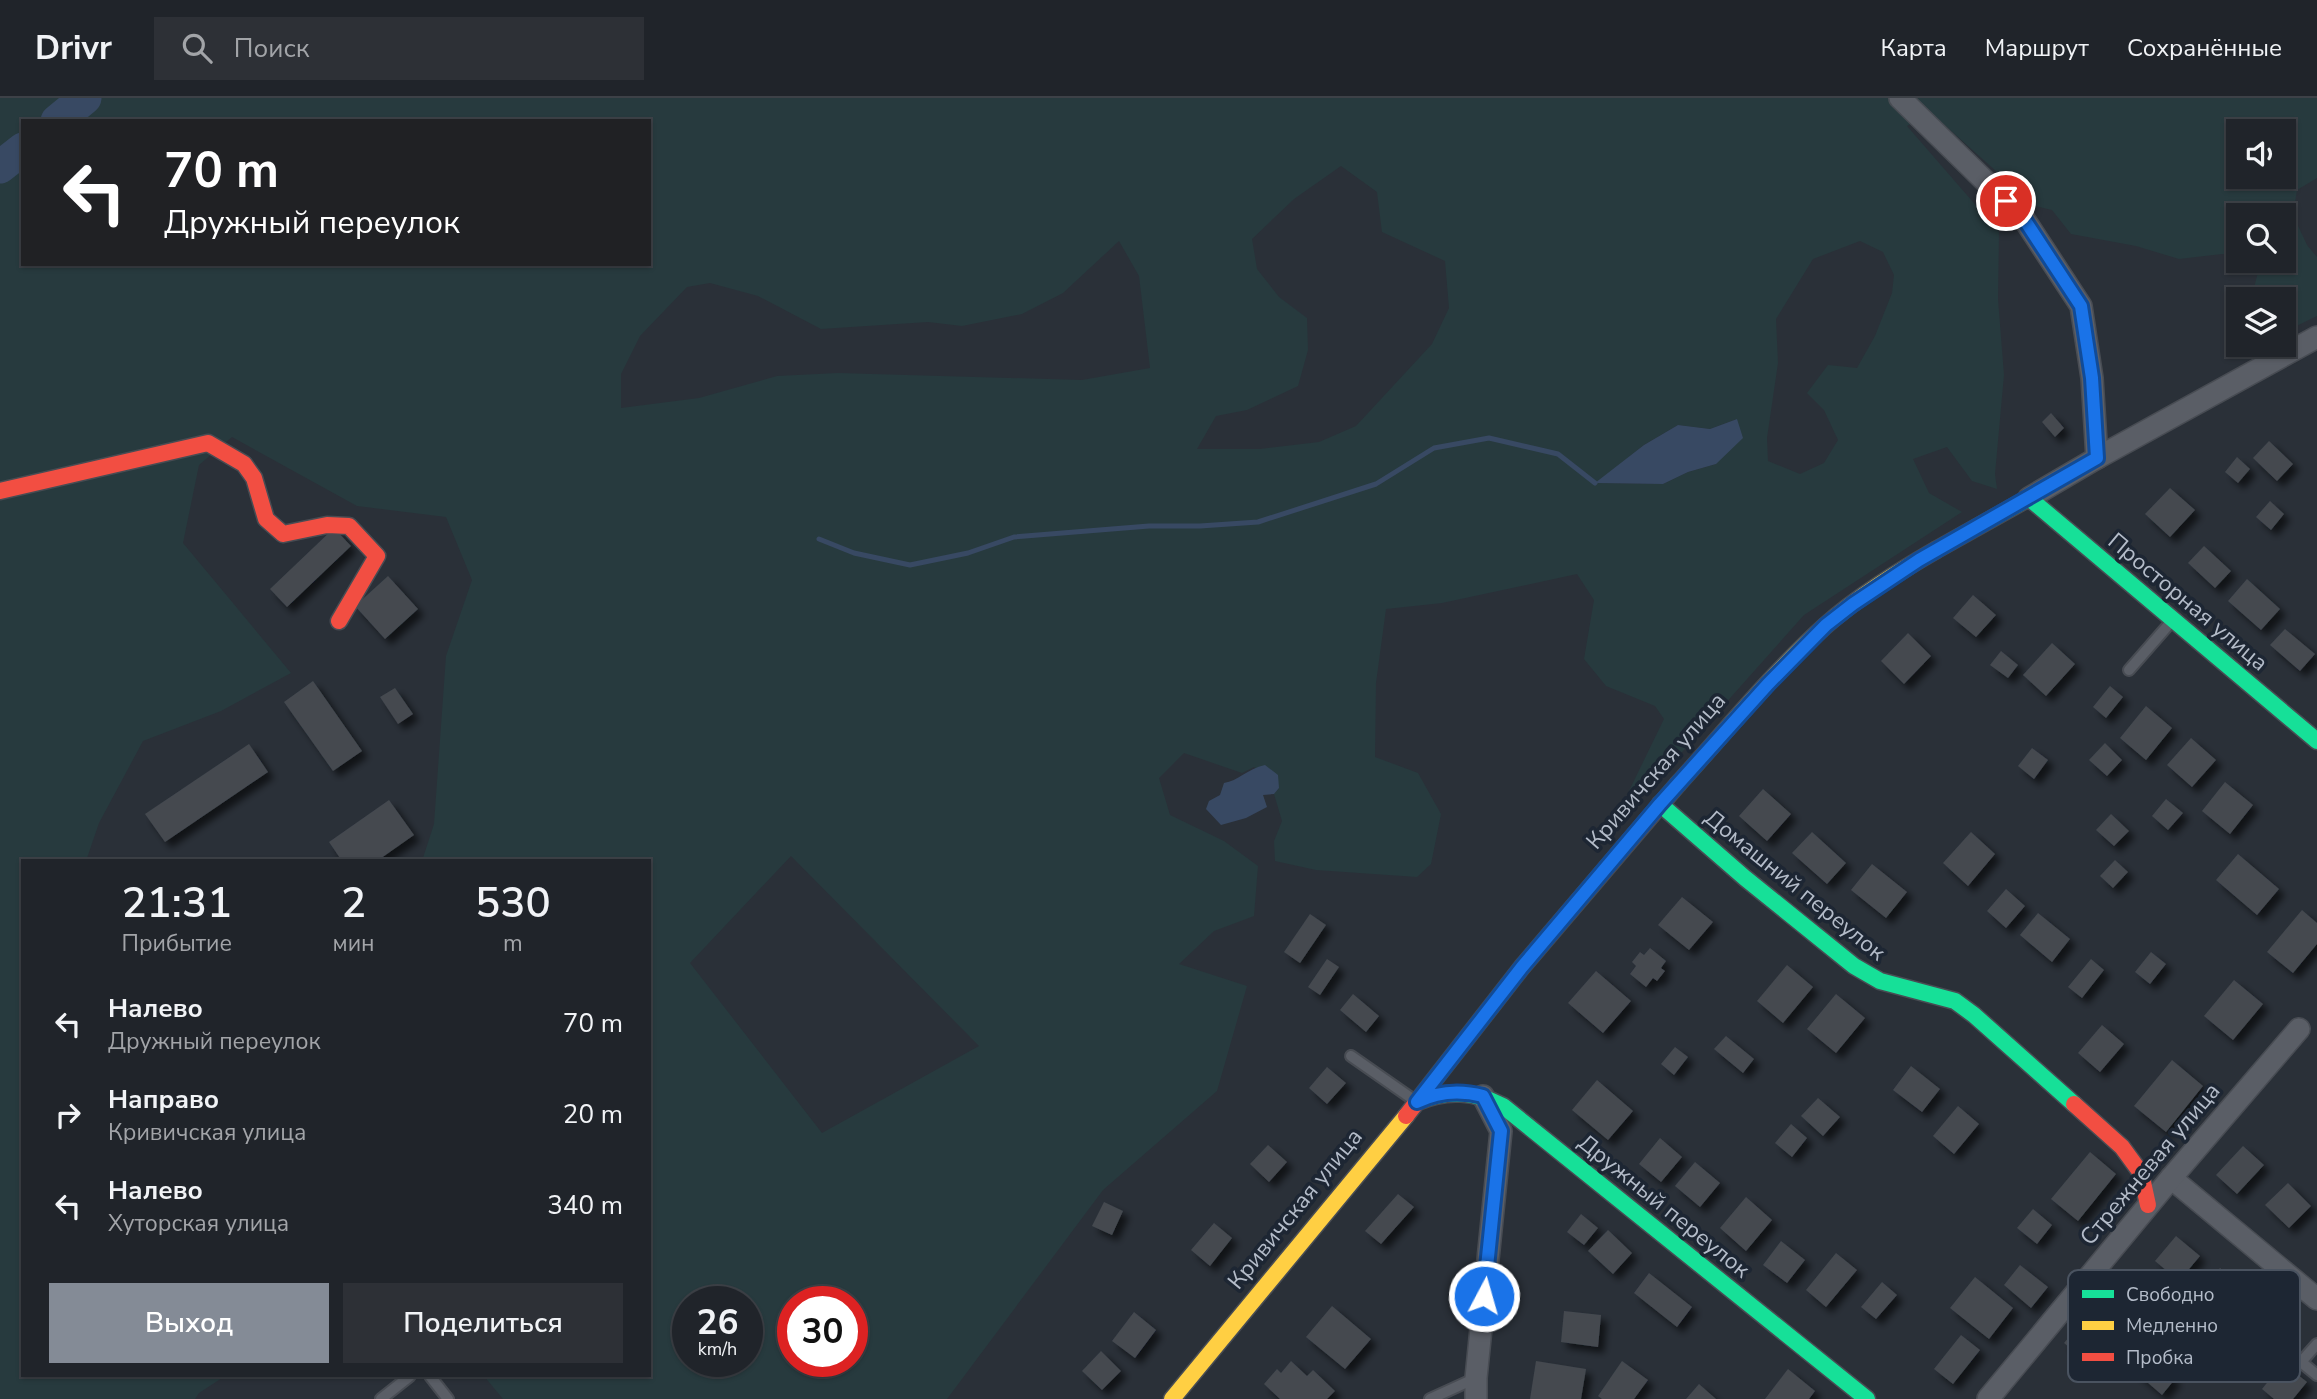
<!DOCTYPE html>
<html lang="ru">
<head>
<meta charset="utf-8">
<style>
  :root { --surface:#20242a; --page:#2d3036; --text:#f1f3f6; --muted:#a2a4a8; --line:#3d4147; --accent:#848b96 }
  body { margin:0; font-family:"Nunito Sans",sans-serif; background:var(--page); color:var(--text); height:100vh; display:flex; flex-direction:column; font-size:26px; white-space:nowrap }
  * { box-sizing:border-box; margin:0 }
  p { font-size:23px; color:var(--muted) }
  .icon { flex:none; width:38px; height:38px; fill:none; stroke:currentColor; stroke-width:2; stroke-linecap:round; stroke-linejoin:round }
  .map { position:relative; flex:1; overflow:hidden }
  .sheet { position:absolute; left:21px; top:761px; width:630px; height:518px; display:flex; flex-direction:column; background:var(--surface); border-radius:0px; box-shadow:0 2px 5px #0004,0 0 0 2px var(--line) }
  .sheet>* { flex:none }
  .hud { position:absolute; left:21px; top:21px; width:630px; height:147px; border-radius:0px; box-shadow:0 2px 5px #0004,0 0 0 2px var(--line); background:#202124; color:#fff; overflow:hidden }
  .fabs { position:absolute; left:2226px; top:21px; display:grid; gap:14px }
  .fabs a { display:grid; place-items:center; width:70px; height:70px; border-radius:0px; background:var(--surface); box-shadow:0 2px 5px #0004,0 0 0 2px var(--line); font-size:35px }
  .speed { position:absolute; left:672px; top:1188px; display:flex; gap:14px; font-size:35px; font-weight:700; text-align:center }
  .speed>* { display:grid; place-content:center; width:91px; height:91px; border-radius:50%; background:var(--surface); box-shadow:0 2px 5px #0004,0 0 0 2px var(--line); line-height:1 }
  .speed small { font-size:18px; font-weight:400 }
  .speed .limit { border:10px solid #d22; background:#fff; color:#111 }
  .pin { position:absolute; display:grid; place-items:center; width:60px; height:60px; color:#fff; margin:-30px; border:4px solid #fff; border-radius:50%; box-shadow:0 2px 7px #0007 }
  .me { position:absolute; width:77px; margin:-38px; rotate:6deg; stroke-linejoin:round; filter:drop-shadow(0 0 5px #0008) }
  .turn { display:flex; align-items:center; gap:24px; height:147px; padding:0 28px; font-size:32px }
  .turn .icon { width:91px; height:91px; stroke-width:2.5 }
  .turn b { display:block; font-size:49px; line-height:60px }
  .eta { display:flex; justify-content:space-evenly; align-items:center; height:119px; text-align:center }
  .eta b { font-size:42px; font-weight:600; line-height:49px }
  .button { display:flex; gap:14px; margin-top:auto; padding:14px 28px }
  .button a { flex:1; height:80px; border-radius:0px; background:var(--accent); color:#fff; font-size:28px; font-weight:600; line-height:80px; text-align:center }
  .button a+a { background:var(--page); color:var(--text) }
  ul { padding:0; list-style:none }
  li { display:flex; align-items:center; gap:21px; height:91px; padding:0 28px }
  li div { flex:1 }
  li b { display:block; font-size:26px }
  li em { font-style:normal }
  header { display:flex; align-items:center; gap:42px; box-sizing:border-box; height:98px; padding:0 35px; background:var(--surface); border-bottom:2px solid var(--line) }
  header strong { font-size:33px }
  nav { display:flex; gap:38px; margin-inline-start:auto; font-size:24px }
  .search { width:490px; height:63px; background:var(--page); display:flex; align-items:center; gap:18px; box-sizing:border-box; padding:0 24px; border-radius:0px; color:var(--muted); font-size:26px }
  .map>svg:first-child { display:block }
  .green { fill:#273a3e; fill-rule:evenodd }
  .water { fill:#384963 }
  .lines { fill:none; stroke-linecap:round; stroke-linejoin:round }
  .stream { stroke:#384963; stroke-width:5 }
  .river { stroke:#384963; stroke-width:33 }
  .building { fill:#444950; filter:url(#shadow) }
  .lane-casing { stroke:#484c53; stroke-width:14 }
  .street-casing { stroke:#484c53; stroke-width:24 }
  .fast-casing { stroke:#484c53; stroke-width:19 }
  .slow-casing { stroke:#484c53; stroke-width:19 }
  .jam-casing { stroke:#484c53; stroke-width:19 }
  .lane { stroke:#5a5e66; stroke-width:10 }
  .street { stroke:#5a5e66; stroke-width:21 }
  .fast { stroke:#16e098; stroke-width:16 }
  .slow { stroke:#ffcf43; stroke-width:16 }
  .jam { stroke:#f24e42; stroke-width:16 }
  .route-casing { stroke:#114b97; stroke-width:18 }
  .route { stroke:#1a73e8; stroke-width:12 }
  .labels { text-anchor:middle; dominant-baseline:central; stroke-width:7; stroke-linejoin:round; paint-order:stroke }
  .street-label { font-size:23px; fill:#b4bcc9; stroke:#1d2633 }
  .key { fill:#1d2633; stroke:#4a5360; stroke-width:2 }
  .key-label { font-size:19px; fill:#b4bcc9 }
</style>
</head>
<body>
<header>
<strong>Drivr</strong>
<div class="search"><svg class="icon" aria-label="search" viewBox="0 0 24 24"><circle cx="10" cy="10" r="6"/><path d="M15 15l6 6"/></svg>Поиск</div>
<nav><a>Карта</a><a>Маршрут</a><a>Сохранённые</a></nav>
</header>
<div class="map">
<svg width="2317" height="1301" viewBox="0 0 2317 1301">
  <defs>
    <filter id="shadow"><feDropShadow dx="6" dy="6" stdDeviation="3.5" flood-color="#0009"/></filter>
  </defs>
  <rect width="100%" height="100%" fill="#2a3038"/>
  <path class="green" d="M0 0H2317V80L2297 92 2293 117 2307 147 2317 159V218L2284 234V201H2251L2261 163H2284V117H2238V158L2222 156 2179 161 2136 148 2071 136 2052 112 2035 108 1930 14 1907 28 1999 134 1998 201 2004 277 1995 376 1997 391 1972 383 1947 349 1913 361 1929 395 1962 414 1804 517 1651 689 1628 695 1664 621 1655 608 1606 588 1584 561 1594 502 1577 476 1442 505 1386 511 1376 585 1375 659 1418 675 1441 716 1431 766 1417 779 1316 772 1275 763 1274 743 1282 723 1274 696 1279 690 1254 669 1242 675 1184 655 1159 680 1170 717 1224 743 1258 768 1254 818 1214 833 1179 866 1247 888 1217 993 1103 1092 947 1301H503L484 1278H649V763H422L434 726 446 558 472 482 446 419 357 408 232 339 199 367 183 445 291 575 221 613 143 643 99 725 86 763H23V1278H225L199 1295 195 1301H0ZM23 23H649V166H23ZM2238 33H2284V79H2238ZM1341 68 1377 94 1382 134 1445 163 1449 210 1432 246 1356 328 1319 344 1260 351H1197L1216 318 1247 312 1298 288 1308 252 1307 220 1279 199 1257 171 1252 141 1294 101ZM1119 143 1139 178 1150 270 1082 282 838 275 777 278 699 300 621 310V276L640 238 687 189 710 185 758 198 821 231 928 224 962 228 1022 216 1063 195ZM1860 143 1883 154 1894 177 1892 195 1875 238 1857 270 1828 267 1807 295 1824 312 1838 342 1824 365 1800 376 1768 363 1767 340 1778 265 1776 221 1813 161ZM1737 321 1716 366 1688 374 1663 386 1596 385 1644 347 1678 327 1710 331ZM791 758 979 948 822 1035 690 865ZM688 1204H747V1264H688ZM793 1204H852V1264H793Z"/>
  <g class="water">
    <polygon points="1737,321 1743,340 1716,366 1688,374 1663,386 1595,385 1644,347 1678,327 1710,331"/>
    <path d="M1265 667 1278 677 1279 690 1274 696 1263 697 1267 709 1246 720 1221 727 1206 711 1209 703 1220 697 1224 685C1238 683 1247 671 1265 667Z"/>
  </g>
  <g class="lines">
    <polyline class="stream" points="819,441 854,455 910,467 968,455 1014,439 1149,428 1200,428 1258,424 1376,386 1434,350 1489,340 1558,356 1595,385"/>
    <g class="river">
      <polyline points="57,23 85,0"/>
      <polyline points="0,69 23,51"/>
    </g>
  </g>
  <g class="building">
    <polygon points="2051,315 2064,330 2055,339 2042,324"/>
    <polygon points="2269,343 2293,366 2277,383 2253,360"/>
    <polygon points="2237,359 2250,371 2238,385 2225,374"/>
    <polygon points="2170,390 2195,412 2170,439 2145,416"/>
    <polygon points="2270,403 2284,416 2271,432 2256,419"/>
    <polygon points="334,430 351,448 287,509 270,491"/>
    <polygon points="2204,448 2231,473 2215,490 2188,465"/>
    <polygon points="388,478 418,511 385,541 355,508"/>
    <polygon points="2247,481 2280,511 2261,532 2228,503"/>
    <polygon points="1973,497 1996,517 1976,539 1953,520"/>
    <polygon points="2285,531 2315,556 2300,573 2270,547"/>
    <polygon points="1908,535 1931,558 1904,586 1881,563"/>
    <polygon points="2052,545 2075,566 2046,598 2023,577"/>
    <polygon points="2001,553 2018,567 2008,580 1990,567"/>
    <polygon points="313,583 362,653 333,673 284,604"/>
    <polygon points="2110,588 2123,599 2106,620 2093,609"/>
    <polygon points="395,590 413,616 398,626 380,599"/>
    <polygon points="2146,608 2172,630 2146,662 2120,640"/>
    <polygon points="2191,640 2216,662 2192,689 2167,667"/>
    <polygon points="2105,645 2122,662 2107,678 2089,662"/>
    <polygon points="249,646 268,674 165,744 145,716"/>
    <polygon points="2032,650 2048,662 2034,681 2018,668"/>
    <polygon points="2225,684 2253,707 2230,736 2202,713"/>
    <polygon points="1763,691 1791,716 1767,743 1739,718"/>
    <polygon points="2166,701 2183,715 2168,732 2152,718"/>
    <polygon points="389,702 414,737 377,763 342,763 329,744"/>
    <polygon points="2111,716 2129,733 2114,748 2096,732"/>
    <polygon points="1812,734 1846,765 1827,786 1792,755"/>
    <polygon points="1971,734 1995,756 1968,788 1943,765"/>
    <polygon points="2238,756 2279,791 2257,817 2216,782"/>
    <polygon points="2115,762 2128,774 2113,790 2100,778"/>
    <polygon points="1872,766 1907,794 1886,820 1851,792"/>
    <polygon points="2006,791 2025,808 2006,830 1987,813"/>
    <polygon points="1682,799 1713,824 1689,852 1658,827"/>
    <polygon points="2302,812 2317,825 2317,846 2293,875 2267,854"/>
    <polygon points="2038,815 2070,841 2052,864 2020,837"/>
    <polygon points="1310,816 1326,827 1300,865 1284,854"/>
    <polygon points="1650,850 1666,863 1661,870 1665,873 1657,883 1653,880 1646,889 1630,876 1636,868 1632,864 1640,854 1644,857"/>
    <polygon points="2151,854 2166,866 2150,886 2135,874"/>
    <polygon points="1327,861 1339,869 1320,897 1308,889"/>
    <polygon points="2091,861 2104,872 2082,900 2068,889"/>
    <polygon points="1787,867 1813,889 1783,925 1757,903"/>
    <polygon points="1596,873 1631,903 1603,935 1568,905"/>
    <polygon points="2234,882 2263,906 2233,942 2204,918"/>
    <polygon points="1353,896 1379,918 1366,934 1340,912"/>
    <polygon points="1836,896 1865,920 1836,955 1807,931"/>
    <polygon points="2102,927 2124,946 2100,974 2078,955"/>
    <polygon points="1726,938 1754,961 1743,975 1714,951"/>
    <polygon points="1675,949 1688,959 1674,977 1661,966"/>
    <polygon points="2172,962 2203,988 2166,1034 2134,1008"/>
    <polygon points="1911,968 1940,991 1922,1014 1893,992"/>
    <polygon points="1327,969 1346,985 1327,1006 1309,990"/>
    <polygon points="1597,982 1633,1013 1608,1042 1572,1012"/>
    <polygon points="1818,1000 1840,1019 1823,1038 1801,1018"/>
    <polygon points="1958,1008 1979,1026 1954,1056 1933,1038"/>
    <polygon points="1791,1026 1807,1040 1792,1059 1775,1045"/>
    <polygon points="1660,1040 1682,1059 1661,1084 1639,1066"/>
    <polygon points="1268,1047 1287,1064 1269,1084 1250,1066"/>
    <polygon points="2243,1048 2264,1067 2237,1096 2216,1077"/>
    <polygon points="2090,1054 2116,1076 2078,1123 2051,1101"/>
    <polygon points="1695,1064 1720,1085 1700,1109 1675,1088"/>
    <polygon points="2288,1085 2311,1108 2289,1130 2265,1107"/>
    <polygon points="1398,1096 1414,1109 1381,1146 1365,1133"/>
    <polygon points="1746,1099 1772,1122 1746,1153 1720,1130"/>
    <polygon points="1104,1104 1123,1113 1112,1137 1092,1128"/>
    <polygon points="2033,1111 2052,1127 2037,1146 2017,1130"/>
    <polygon points="1581,1116 1598,1130 1584,1147 1567,1134"/>
    <polygon points="1214,1125 1232,1140 1210,1168 1191,1152"/>
    <polygon points="1608,1132 1632,1155 1613,1176 1588,1153"/>
    <polygon points="2176,1138 2200,1158 2179,1183 2155,1163"/>
    <polygon points="1781,1143 1805,1162 1787,1185 1763,1167"/>
    <polygon points="1836,1155 1857,1172 1826,1209 1806,1192"/>
    <polygon points="2020,1167 2048,1189 2031,1210 2004,1187"/>
    <polygon points="2220,1170 2247,1191 2224,1221 2196,1199"/>
    <polygon points="1649,1175 1692,1209 1677,1229 1634,1195"/>
    <polygon points="1975,1179 2013,1210 1989,1241 1950,1210"/>
    <polygon points="1882,1184 1897,1197 1876,1221 1861,1209"/>
    <polygon points="1332,1208 1371,1241 1345,1271 1306,1239"/>
    <polygon points="1564,1213 1601,1217 1598,1249 1561,1244"/>
    <polygon points="1134,1214 1156,1232 1135,1260 1112,1243"/>
    <polygon points="2075,1232 2096,1249 2085,1262 2064,1245"/>
    <polygon points="1961,1237 1980,1252 1953,1286 1934,1271"/>
    <polygon points="2138,1249 2175,1281 2162,1297 2125,1265"/>
    <polygon points="1101,1253 1121,1273 1102,1292 1082,1273"/>
    <polygon points="1291,1263 1307,1278 1313,1272 1335,1293 1327,1301 1280,1301 1264,1286 1277,1271 1281,1275"/>
    <polygon points="1536,1263 1586,1271 1581,1301 1530,1301"/>
    <polygon points="1622,1263 1648,1282 1634,1301 1602,1301 1598,1298"/>
    <polygon points="2283,1265 2307,1284 2293,1301 2274,1301 2262,1291"/>
    <polygon points="1788,1271 1815,1293 1809,1301 1765,1301"/>
    <polygon points="1699,1286 1716,1301 1686,1301"/>
  </g>
  <g class="lines">
    <defs>
      <g id="lane">
        <polyline points="2129,572 2171,524"/>
        <polyline points="1351,958 1414,1002"/>
        <polyline points="2317,1246 2301,1264 2317,1277"/>
        <polyline points="430,1278 448,1301"/>
        <polyline points="381,1301 410,1278"/>
        <polyline points="1430,1301 1476,1280"/>
      </g>
      <g id="street">
        <polyline points="1900,0 2024,121 2081,208 2092,280 2097,360"/>
        <polyline points="2029,400 2097,360 2317,239"/>
        <polyline points="2171,1080 2317,1201"/>
        <polyline points="1476,1301 1476,1280 1501,1033 1483,998"/>
        <polyline points="1988,1301 2171,1080 2299,931"/>
      </g>
      <g id="fast">
        <polyline points="1936,452 2029,400 2317,643"/>
        <polyline points="1660,706 1745,780 1854,868 1880,883 1955,903 1974,917 2074,1006"/>
        <path d="M1417 1004C1447 991 1474 993 1503 1008L1867 1301"/>
      </g>
      <g id="slow">
        <path d="M1678 686C1726 633 1772 576 1825 528 1857 499 1898 474 1936 452"/>
        <polyline points="1172,1301 1406,1018"/>
      </g>
      <g id="jam">
        <polyline points="0,393 208,345 244,366 254,380 266,421 283,436 327,427 349,428 377,458 339,523"/>
        <polyline points="2074,1006 2122,1049 2141,1075 2148,1107"/>
        <polyline points="1406,1018 1522,869 1678,686"/>
      </g>
    </defs>
    <use href="#lane" class="lane-casing"/>
    <use href="#street" class="street-casing"/>
    <use href="#fast" class="fast-casing"/>
    <use href="#slow" class="slow-casing"/>
    <use href="#jam" class="jam-casing"/>
    <use href="#lane" class="lane"/>
    <use href="#street" class="street"/>
    <use href="#fast" class="fast"/>
    <use href="#slow" class="slow"/>
    <use href="#jam" class="jam"/>
  </g>
  <g class="lines">
    <defs>
      <path id="route" d="M1484 1198 1501 1033 1483 998C1460 992 1439 993 1417 1004L1522 869 1660 706 1768 586 1826 527 1853 506 1919 462 2097 360 2092 280 2081 208 2024 121 2006 103"/>
    </defs>
    <use href="#route" class="route-casing"/>
    <use href="#route" class="route"/>
  </g>
  <g class="labels">
    <g class="street-label">
      <text transform="translate(2188 504) rotate(40)">Просторная улица</text>
      <text transform="translate(1656 673) rotate(-49)">Кривичская улица</text>
      <text transform="translate(1795 787) rotate(39)">Домашний переулок</text>
      <text transform="translate(2150 1066) rotate(-50)">Стрежневая улица</text>
      <text transform="translate(1664 1108) rotate(39)">Дружный переулок</text>
      <text transform="translate(1295 1111) rotate(-51)">Кривичская улица</text>
    </g>
  </g>
  <rect x="2068" y="1172" width="232" height="112" rx="10" class="key"/>
  <rect x="2082" y="1192" width="32" height="8" fill="#16e098"/>
  <rect x="2082" y="1223" width="32" height="9" fill="#ffcf43"/>
  <rect x="2082" y="1255" width="32" height="8" fill="#f24e42"/>
  <g class="key-label">
    <text x="2126" y="1203">Свободно</text>
    <text x="2126" y="1234">Медленно</text>
    <text x="2126" y="1266">Пробка</text>
  </g>
</svg>
<div class="fabs">
<a><svg class="icon" aria-label="sound" viewBox="0 0 24 24"><path d="M4 9h4l5-4v14l-5-4H4zM17 9q2 3 0 6"/></svg></a>
<a><svg class="icon" aria-label="search" viewBox="0 0 24 24"><circle cx="10" cy="10" r="6"/><path d="M15 15l6 6"/></svg></a>
<a><svg class="icon" aria-label="layers" viewBox="0 0 24 24"><path d="M12 4l9 5-9 5-9-5zM3 14l9 5 9-5"/></svg></a>
</div>
<div class="speed"><div>26<small>km/h</small></div><div class="limit">30</div></div>
<div class="pin" style="left:2006px;top:103px;background:#d93025"><svg class="icon" aria-label="arrive" viewBox="0 0 24 24"><path d="M6 21V4h12l-3 4 3 4H6"/></svg></div>
<svg class="me" style="left:1484px;top:1198px" viewBox="-20 -20 40 40"><circle r="17" fill="#1a73e8" stroke="#fff" stroke-width="3"/><path d="M0-11L8 9 0 5-8 9z" fill="#fff"/></svg>
<div class="hud">
<div class="turn"><svg class="icon" aria-label="left" viewBox="0 0 24 24"><path d="M17 20v-9H6M10 6l-5 5 5 5"/></svg><div><b>70 m</b>Дружный переулок</div></div>
</div>
<section class="sheet">
<div class="eta">
<div><b>21:31</b><p>Прибытие</p></div>
<div><b>2</b><p>мин</p></div>
<div><b>530</b><p>m</p></div>
</div>
<ul>
<li><svg class="icon" aria-label="left" viewBox="0 0 24 24"><path d="M17 20v-9H6M10 6l-5 5 5 5"/></svg><div><b>Налево</b><p>Дружный переулок</p></div><em>70 m</em></li>
<li><svg class="icon" aria-label="right" viewBox="0 0 24 24"><path d="M7 20v-9h11M14 6l5 5-5 5"/></svg><div><b>Направо</b><p>Кривичская улица</p></div><em>20 m</em></li>
<li><svg class="icon" aria-label="left" viewBox="0 0 24 24"><path d="M17 20v-9H6M10 6l-5 5 5 5"/></svg><div><b>Налево</b><p>Хуторская улица</p></div><em>340 m</em></li>
</ul>
<div class="button"><a>Выход</a><a>Поделиться</a></div>
</section>
</div>
</body>
</html>
